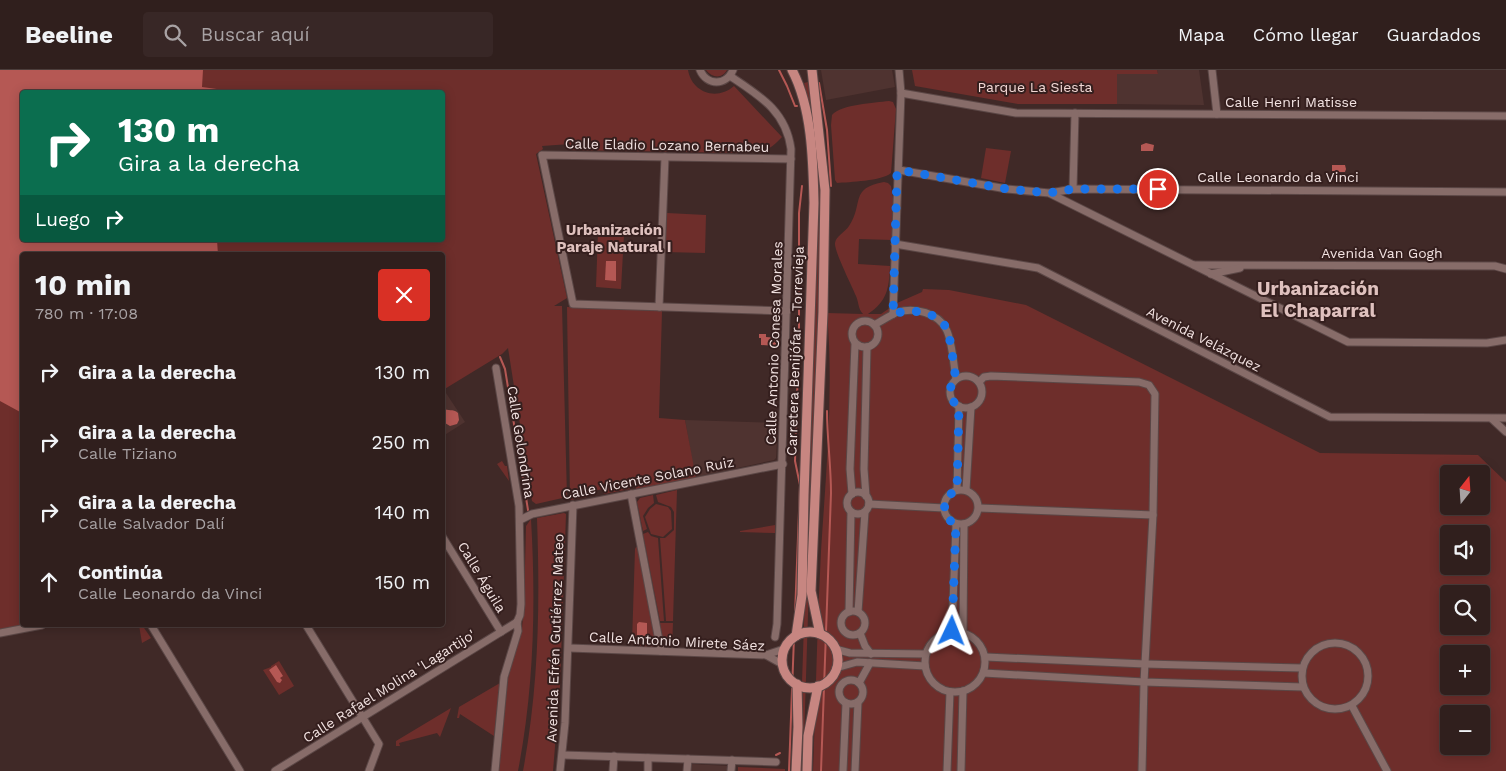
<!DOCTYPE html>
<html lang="es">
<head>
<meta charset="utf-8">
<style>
  :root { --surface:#301f1d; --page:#382726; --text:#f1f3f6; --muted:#a8a2a4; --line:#4b3d3b }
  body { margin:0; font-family:"Work Sans",sans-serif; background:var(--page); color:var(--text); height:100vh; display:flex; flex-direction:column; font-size:19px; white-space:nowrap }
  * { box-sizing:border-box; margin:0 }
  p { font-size:16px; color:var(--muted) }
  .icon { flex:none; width:28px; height:28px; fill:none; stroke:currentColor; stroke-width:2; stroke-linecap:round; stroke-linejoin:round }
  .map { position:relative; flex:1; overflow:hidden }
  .side { position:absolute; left:20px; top:182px; width:425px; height:375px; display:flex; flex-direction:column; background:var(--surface); border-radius:5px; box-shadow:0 2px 12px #0003,0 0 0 1px var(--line) }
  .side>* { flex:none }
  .hud { position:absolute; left:20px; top:20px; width:425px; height:152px; border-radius:5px; box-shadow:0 2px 12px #0003,0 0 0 1px var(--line); background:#0b6e4f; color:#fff; overflow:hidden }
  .needle { width:32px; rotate:17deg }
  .buttons { position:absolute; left:1440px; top:395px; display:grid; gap:10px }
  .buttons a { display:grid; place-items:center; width:50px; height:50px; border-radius:5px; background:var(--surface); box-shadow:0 2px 12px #0003,0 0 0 1px var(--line); font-size:25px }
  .pin { position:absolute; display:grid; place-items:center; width:42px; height:42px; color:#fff; margin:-21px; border:2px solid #fff; border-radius:50%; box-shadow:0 1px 5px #0007 }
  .me { position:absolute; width:55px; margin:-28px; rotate:2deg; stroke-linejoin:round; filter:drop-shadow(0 0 4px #0008) }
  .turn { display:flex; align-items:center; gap:18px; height:105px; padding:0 15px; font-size:22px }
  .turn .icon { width:65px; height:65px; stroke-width:2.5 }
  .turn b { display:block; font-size:35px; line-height:42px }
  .then { display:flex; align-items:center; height:48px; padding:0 15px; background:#0003; gap:10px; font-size:19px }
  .round { display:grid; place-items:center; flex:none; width:52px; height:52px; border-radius:5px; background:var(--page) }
  .summary { display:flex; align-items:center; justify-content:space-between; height:85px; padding:0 15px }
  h1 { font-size:30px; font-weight:700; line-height:38px }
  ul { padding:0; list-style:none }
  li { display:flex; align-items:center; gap:15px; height:70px; padding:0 15px }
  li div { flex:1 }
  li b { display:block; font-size:19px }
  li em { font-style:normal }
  header { display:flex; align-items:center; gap:30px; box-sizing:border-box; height:70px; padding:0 25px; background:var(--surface); border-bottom:1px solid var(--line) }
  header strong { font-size:24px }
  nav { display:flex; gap:28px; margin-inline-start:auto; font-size:18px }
  .search { width:350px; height:45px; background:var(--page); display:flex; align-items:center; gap:12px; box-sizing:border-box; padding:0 18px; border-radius:5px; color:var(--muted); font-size:19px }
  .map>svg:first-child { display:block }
  .built { fill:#4f3330 }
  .green { fill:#6e2e2b; fill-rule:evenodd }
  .water { fill:#b55854 }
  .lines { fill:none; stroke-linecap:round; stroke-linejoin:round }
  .stream { stroke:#b55854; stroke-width:2 }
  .minor-casing { stroke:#5b4746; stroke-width:9 }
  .major-casing { stroke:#5b4746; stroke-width:11 }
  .minor { stroke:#876c69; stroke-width:7 }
  .major { stroke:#c78681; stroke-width:9 }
  .route { stroke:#1a73e8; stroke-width:9; stroke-dasharray:0 16.2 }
  .labels { text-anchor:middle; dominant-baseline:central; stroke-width:4; stroke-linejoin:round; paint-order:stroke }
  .park-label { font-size:14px; fill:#f2d7d4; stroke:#351f1e }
  .street-label { font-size:14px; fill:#f2e2e1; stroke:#351f1e }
  .neighbourhood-label { font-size:15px; font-weight:bold; fill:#dfc1be; stroke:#351f1e }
  .district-label { font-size:19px; font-weight:bold; fill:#dfc1be; stroke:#351f1e }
</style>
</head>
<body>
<header>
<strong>Beeline</strong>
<div class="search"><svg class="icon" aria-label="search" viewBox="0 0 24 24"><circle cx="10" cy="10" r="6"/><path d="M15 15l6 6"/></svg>Buscar aquí</div>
<nav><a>Mapa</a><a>Cómo llegar</a><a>Guardados</a></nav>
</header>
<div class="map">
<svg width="1506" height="701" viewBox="0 0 1506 701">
  <rect width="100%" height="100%" fill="#402927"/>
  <g class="built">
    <polygon points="821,0 892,0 895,17 826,30"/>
    <polygon points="1157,0 1199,0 1204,35 1117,34 1117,4 1158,4"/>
    <polygon points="446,323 465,352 443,366 443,325"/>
    <polygon points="685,350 778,353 776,388 774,390 695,407"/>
    <polygon points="691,694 728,696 728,701 691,701"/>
  </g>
  <g class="green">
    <path d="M0 0H688C692 23 717 31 734 16L782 67C764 86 766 77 744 83L570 80V74L542 76 543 79 536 84 567 228 554 236H562L567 427 536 434 532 431 508 278 502 284 443 320 442 185H22V555H25L0 560ZM22 22H442V170H22Z"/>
    <path d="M706 0H727C722 9 712 8 706 0Z"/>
    <polygon points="912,0 1157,0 1158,4 1117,4 1117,34 1018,34 915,16"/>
    <path d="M808 12 816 60 821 139 803 701H799L818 141C817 99 815 54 804 13Z"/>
    <path d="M889 31 893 32 896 39 891 103C882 111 849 112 837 113L835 110 831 55 832 45C842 34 874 33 889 31Z"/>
    <polygon points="986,78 1011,81 1005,113 981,108"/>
    <path d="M884 112 888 113 891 116 893 128 892 170 859 169 858 194 890 196C889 219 887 231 868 244H881L897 233 922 222 923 219 949 220 1026 235 1320 383 1478 385 1506 412V701H813C816 628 817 554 821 481 826 402 834 322 827 243L863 244C858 239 859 233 856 226 852 216 834 181 835 173 836 166 845 162 849 156 864 134 849 118 884 112ZM1449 404H1481V436H1449ZM1449 464H1481V496H1449ZM1449 524H1481V556H1449ZM1449 584H1481V616H1449ZM1449 644H1481V676H1449Z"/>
    <polygon points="667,143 706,145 705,183 665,182"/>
    <polygon points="598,163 624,164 621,219 596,217"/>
    <polygon points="567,237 662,241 659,348 685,350 696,408 636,419 635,414 630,415 630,419 604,424 603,419 587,422 587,427 570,430"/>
    <polygon points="502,391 505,396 507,396 509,411 497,394"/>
    <polygon points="677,420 673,551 666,551 660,468 665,468 674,460 674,442 671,437 658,432 656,425"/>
    <polygon points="653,425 654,433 648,438 643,446 647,459 643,461 637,432 640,428"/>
    <polygon points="656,434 668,437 671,441 672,459 663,467 651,464 645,447 650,439"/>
    <path d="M564 443 566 444 560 615 553 701H523C539 616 540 534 537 448Z"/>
    <path d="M531 449C536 533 534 619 518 701H499L508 608 522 558 524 535 526 456Z"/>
    <polygon points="775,455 775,463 740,462 740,461"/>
    <polygon points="648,462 651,466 658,468 664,551 660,551 643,464"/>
    <polygon points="636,477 638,478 657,576 655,578 635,578 636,573 632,573 635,479"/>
    <path d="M660 553H673L672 577C661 575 662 562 660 553Z"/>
    <polygon points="139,555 142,555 151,568 142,573"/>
    <polygon points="279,591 294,616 279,625 263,600 271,597 271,596"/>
    <polygon points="500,613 494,666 460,644 459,648 457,648 459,637"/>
    <polygon points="451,638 440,667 437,663 399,673 400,676 396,676 396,671"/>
    <polygon points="738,697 785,699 785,701 738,701"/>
  </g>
  <g class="water">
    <polygon points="0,0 203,0 202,17 239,22 22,22 22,170 217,170 218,185 22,185 22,343 0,331"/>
    <polygon points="1146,73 1154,75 1153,81 1141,81 1141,75"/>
    <polygon points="1332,95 1345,95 1346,99 1345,102 1332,102"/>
    <polygon points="606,191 616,191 616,211 605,210"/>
    <polygon points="759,264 766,264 766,267 778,268 777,276 761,275 761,268 759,268"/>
    <path d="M443 338C448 342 453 338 458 343L459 350 457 354 450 356 445 353 443 357Z"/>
    <polygon points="639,552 647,553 647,572 637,572 637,554"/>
    <polygon points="276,595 283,606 280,608 282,610 280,613 277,612 269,600"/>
  </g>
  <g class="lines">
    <g class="stream">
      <polyline points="779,0 787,16 795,36 797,36"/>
      <polyline points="819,13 827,60 831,116"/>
      <polyline points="500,287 505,299 528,440"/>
      <polyline points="795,545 800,415 795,391 799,265 799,143 802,116"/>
      <polyline points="776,685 780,683"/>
      <polyline points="789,701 794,567"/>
      <path d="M821 701 831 423C831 395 827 368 827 341"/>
    </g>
    <defs>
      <g id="minor">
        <path d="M700 0C707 16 726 16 733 0"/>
        <polyline points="1212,0 1217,44"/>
        <path d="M730 6C760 26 786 41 791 79L777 554 775 567"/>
        <polyline points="901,23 1016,43 1506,46"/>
        <polyline points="899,100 1007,119 1049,123 1348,272 1487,273 1506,270"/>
        <polyline points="1073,119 1075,43"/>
        <polyline points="1050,123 1073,119 1506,122"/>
        <polyline points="895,174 1038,198 1330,347 1506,348"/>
        <polyline points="1194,195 1495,196 1506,199"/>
        <polyline points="1211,204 1240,198"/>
        <polyline points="659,237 665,87"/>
        <polyline points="787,241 573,234 542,85 791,89"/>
        <polyline points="893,244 901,23 899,0"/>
        <circle cx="865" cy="264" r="13"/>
        <path d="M874 255C882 251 890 245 898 242 915 237 938 243 946 259 952 269 954 297 956 309"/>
        <polyline points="496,298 519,436 521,534 520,545 517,552"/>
        <circle cx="966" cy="322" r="16"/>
        <polyline points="979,312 984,307 991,306 1139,312 1149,315 1155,324 1153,445 1144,612 1142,701"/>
        <polyline points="1492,349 1506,362"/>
        <circle cx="961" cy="437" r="17"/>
        <polyline points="957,420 959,336"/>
        <polyline points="966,420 971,337"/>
        <circle cx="858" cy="433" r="11"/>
        <polyline points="631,424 661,581"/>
        <polyline points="852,424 850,399 855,274"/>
        <polyline points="866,426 864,399 867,277"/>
        <polyline points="869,434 944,438"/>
        <polyline points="979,438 1153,445"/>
        <polyline points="520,450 532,444 783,394"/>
        <polyline points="442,466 501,562"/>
        <circle cx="853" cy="553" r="12"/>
        <polyline points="849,542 851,442"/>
        <polyline points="858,542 865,442"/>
        <polyline points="151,555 240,701"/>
        <polyline points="306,555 379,674 369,701"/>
        <polyline points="952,561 956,454"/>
        <polyline points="963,561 964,454"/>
        <circle cx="955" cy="592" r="30"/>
        <polyline points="0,563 42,555"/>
        <polyline points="860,563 865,576 871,584"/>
        <circle cx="1335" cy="606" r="33"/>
        <polyline points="569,578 766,585 782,594"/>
        <polyline points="835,579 850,583 925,584"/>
        <polyline points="766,585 784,579"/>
        <polyline points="986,587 1145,594 1302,598"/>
        <polyline points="836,598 857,592 925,596"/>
        <polyline points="984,603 1144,612 1303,617"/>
        <circle cx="851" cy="622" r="12"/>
        <polyline points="859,613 870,593"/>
        <polyline points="1352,636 1387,701"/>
        <polyline points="563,685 776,692"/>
        <polyline points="275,701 517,552"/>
        <polyline points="495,701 504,607 518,561 517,552"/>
        <polyline points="560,701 565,653 573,435"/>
        <polyline points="613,701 614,686"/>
        <polyline points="648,701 648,688"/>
        <polyline points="687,701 688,689"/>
        <polyline points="731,701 732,690"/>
        <polyline points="843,701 846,633"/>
        <polyline points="855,701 858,632"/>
        <polyline points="947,701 950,622"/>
        <polyline points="961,701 963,621"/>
      </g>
      <g id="major">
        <path d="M792 0C812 38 813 90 814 133L804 425 802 525 796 566"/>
        <polyline points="812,0 825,120 823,242 811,521 820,564"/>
        <circle cx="810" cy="590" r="28"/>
        <polyline points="796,701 798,657 797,614"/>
        <polyline points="807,701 808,666 818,616"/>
      </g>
    </defs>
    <use href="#minor" class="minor-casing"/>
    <use href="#major" class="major-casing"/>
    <use href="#minor" class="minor"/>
    <use href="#major" class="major"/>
  </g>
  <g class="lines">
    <path class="route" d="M952 561 956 454 949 450 944 441 946 427 957 420 959 336C948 330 947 318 956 309 953 294 952 277 948 262 941 241 911 238 893 244L897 103 899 100 1007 119 1049 123 1073 119H1158"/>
  </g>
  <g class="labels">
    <g class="park-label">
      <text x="1035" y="17">Parque La Siesta</text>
    </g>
    <g class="street-label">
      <text x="1291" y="32">Calle Henri Matisse</text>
      <text transform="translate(667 75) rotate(1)">Calle Eladio Lozano Bernabeu</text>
      <text x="1278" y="107">Calle Leonardo da Vinci</text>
      <text x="1382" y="183">Avenida Van Gogh</text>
      <text transform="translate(1204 269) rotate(27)">Avenida Velázquez</text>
      <text transform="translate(774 273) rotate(-88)">Calle Antonio Conesa Morales</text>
      <text transform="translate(795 281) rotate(-88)">Carretera Benijófar - Torrevieja</text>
      <text transform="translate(521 372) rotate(81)">Calle Golondrina</text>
      <text transform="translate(648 408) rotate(-11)">Calle Vicente Solano Ruiz</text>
      <text transform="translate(482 507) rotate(59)">Calle Águila</text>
      <text transform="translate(555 568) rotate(-88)">Avenida Efrén Gutiérrez Mateo</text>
      <text transform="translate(677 571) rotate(3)">Calle Antonio Mirete Sáez</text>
      <text transform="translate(389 616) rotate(-32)">Calle Rafael Molina 'Lagartijo'</text>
    </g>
    <g class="neighbourhood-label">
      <text x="614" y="160">Urbanización<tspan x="614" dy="17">Paraje Natural I</tspan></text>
    </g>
    <g class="district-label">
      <text x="1318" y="218">Urbanización<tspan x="1318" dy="22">El Chaparral</tspan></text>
    </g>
  </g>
</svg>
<div class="buttons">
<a><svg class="needle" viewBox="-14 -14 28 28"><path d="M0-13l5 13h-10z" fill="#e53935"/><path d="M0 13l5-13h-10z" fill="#a8a2a4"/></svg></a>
<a><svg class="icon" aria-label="sound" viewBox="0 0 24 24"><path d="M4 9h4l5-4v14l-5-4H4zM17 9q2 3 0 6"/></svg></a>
<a><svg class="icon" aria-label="search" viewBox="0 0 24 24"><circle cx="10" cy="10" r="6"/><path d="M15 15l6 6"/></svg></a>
<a>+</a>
<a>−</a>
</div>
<div class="pin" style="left:1158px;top:119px;background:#d93025"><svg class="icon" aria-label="arrive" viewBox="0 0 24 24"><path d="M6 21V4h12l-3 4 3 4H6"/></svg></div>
<svg class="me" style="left:952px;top:561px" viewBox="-20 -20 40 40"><path d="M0-17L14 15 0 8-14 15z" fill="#1a73e8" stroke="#fff" stroke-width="4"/></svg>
<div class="hud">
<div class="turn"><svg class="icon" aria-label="right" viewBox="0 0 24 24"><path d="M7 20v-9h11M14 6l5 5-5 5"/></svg><div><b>130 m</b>Gira a la derecha</div></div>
<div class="then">Luego<svg class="icon" aria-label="right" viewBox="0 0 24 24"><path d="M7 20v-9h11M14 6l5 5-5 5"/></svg></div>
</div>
<section class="side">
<div class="summary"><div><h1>10 min</h1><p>780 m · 17:08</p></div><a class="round" style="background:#d93025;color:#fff"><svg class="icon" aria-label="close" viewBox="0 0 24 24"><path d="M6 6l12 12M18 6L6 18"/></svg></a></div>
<ul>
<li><svg class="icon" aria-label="right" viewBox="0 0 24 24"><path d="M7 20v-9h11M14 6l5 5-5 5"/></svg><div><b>Gira a la derecha</b></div><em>130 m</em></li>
<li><svg class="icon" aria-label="right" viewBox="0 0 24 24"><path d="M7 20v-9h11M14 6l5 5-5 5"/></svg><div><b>Gira a la derecha</b><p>Calle Tiziano</p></div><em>250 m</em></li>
<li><svg class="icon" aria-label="right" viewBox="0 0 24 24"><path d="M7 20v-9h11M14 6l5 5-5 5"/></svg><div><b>Gira a la derecha</b><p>Calle Salvador Dalí</p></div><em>140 m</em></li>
<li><svg class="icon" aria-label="ahead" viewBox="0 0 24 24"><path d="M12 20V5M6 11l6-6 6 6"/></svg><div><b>Continúa</b><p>Calle Leonardo da Vinci</p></div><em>150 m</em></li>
</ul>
</section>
</div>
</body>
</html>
